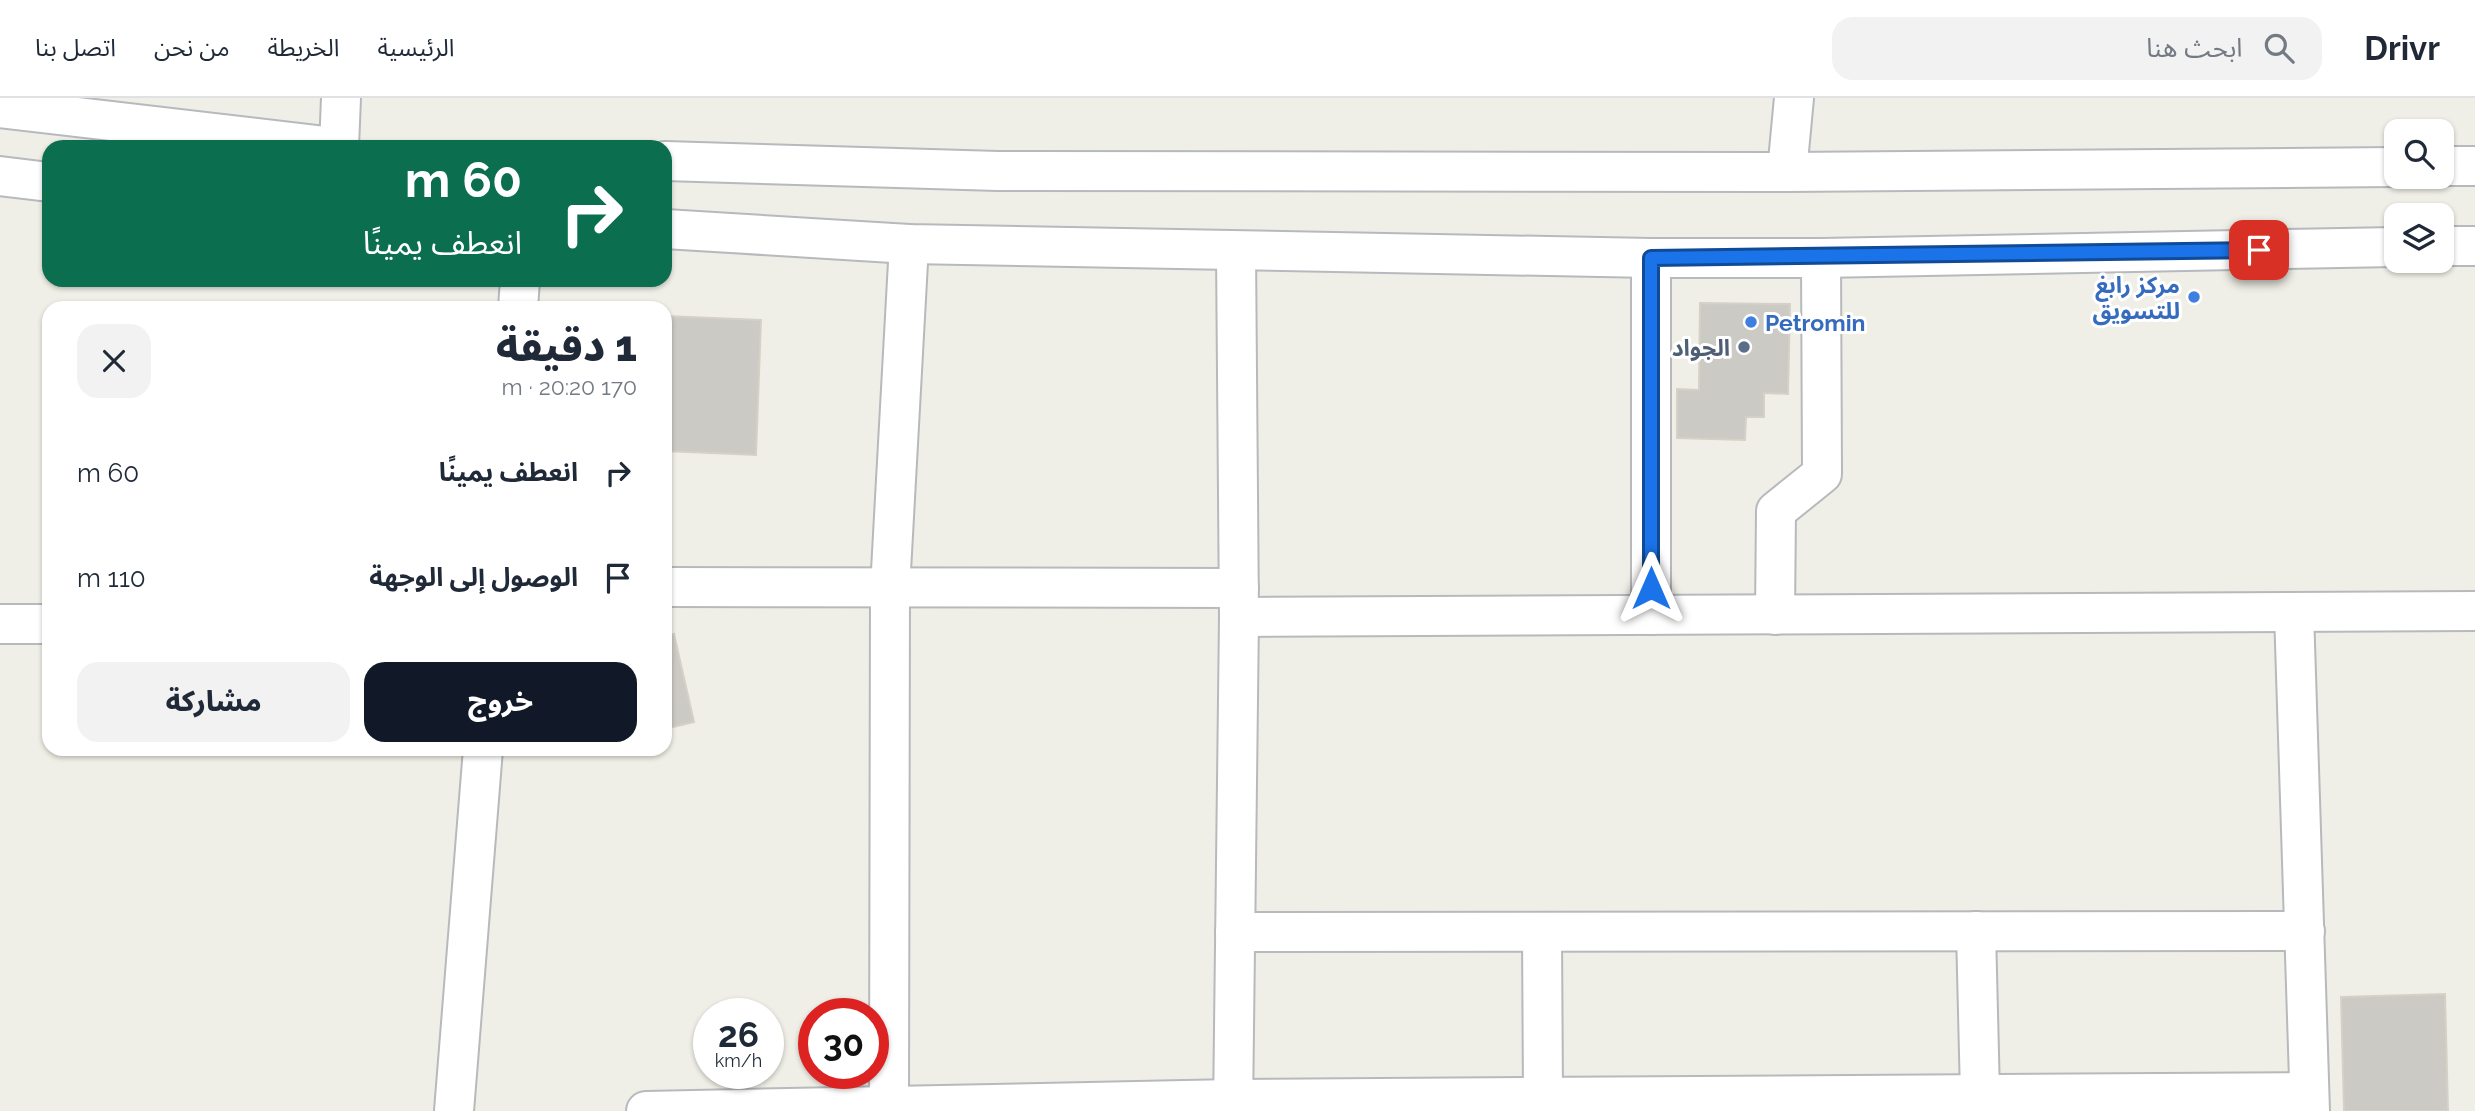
<!DOCTYPE html>
<html lang="ar">
<head>
<meta charset="utf-8">
<style>
  :root { --surface:#fff; --page:#f2f2f3; --text:#1f2937; --muted:#747a83; --line:#e0e1e3; --accent:#111827 }
  body { margin:0; font-family:Raleway,"Noto Sans Arabic",sans-serif; background:var(--page); color:var(--text); direction:rtl; height:100vh; display:flex; flex-direction:column; font-size:26px; white-space:nowrap }
  * { box-sizing:border-box; margin:0 }
  p { font-size:23px; color:var(--muted) }
  .icon { flex:none; width:38px; height:38px; fill:none; stroke:currentColor; stroke-width:2; stroke-linecap:round; stroke-linejoin:round }
  .map { position:relative; flex:1; overflow:hidden; direction:ltr }
  .details { position:absolute; left:42px; top:203px; width:630px; height:455px; display:flex; flex-direction:column; background:var(--surface); border-radius:21px; box-shadow:0 2px 5px #0004; direction:rtl }
  .details>* { flex:none }
  .top-card { position:absolute; left:42px; top:42px; width:630px; height:147px; border-radius:21px; box-shadow:0 2px 5px #0004; direction:rtl; background:#0b6e4f; color:#fff; overflow:hidden }
  .controls { position:absolute; left:2384px; top:21px; display:grid; gap:14px }
  .controls a { display:grid; place-items:center; width:70px; height:70px; border-radius:14px; background:var(--surface); box-shadow:0 2px 5px #0004; font-size:35px }
  .speed { position:absolute; left:693px; top:900px; display:flex; gap:14px; font-size:35px; font-weight:700; text-align:center }
  .speed>* { display:grid; place-content:center; width:91px; height:91px; border-radius:50%; background:var(--surface); box-shadow:0 2px 5px #0004; line-height:1 }
  .speed small { font-size:18px; font-weight:400 }
  .speed .limit { border:10px solid #d22; background:#fff; color:#111 }
  .pin { position:absolute; display:grid; place-items:center; width:60px; height:60px; color:#fff; margin:-30px; border-radius:14px; box-shadow:0 4px 10px #0006 }
  .me { position:absolute; width:77px; margin:-38px; rotate:0deg; stroke-linejoin:round; filter:drop-shadow(0 0 5px #0008) }
  .turn { display:flex; align-items:center; gap:24px; height:147px; padding:0 35px; font-size:32px }
  .turn .icon { width:91px; height:91px; stroke-width:2.5 }
  .turn b { display:block; font-size:49px; line-height:60px }
  .round { display:grid; place-items:center; flex:none; width:74px; height:74px; border-radius:21px; background:var(--page) }
  .headline { display:flex; align-items:center; justify-content:space-between; height:119px; padding:0 35px }
  h1 { font-size:42px; font-weight:800; line-height:52px }
  .button { display:flex; gap:14px; margin-top:auto; padding:14px 35px }
  .button a { flex:1; height:80px; border-radius:21px; background:var(--accent); color:#fff; font-size:28px; font-weight:800; line-height:80px; text-align:center }
  .button a+a { background:var(--page); color:var(--text) }
  ul { padding:0; list-style:none }
  li { display:flex; align-items:center; gap:21px; height:105px; padding:0 35px }
  li div { flex:1 }
  li b { display:block; font-size:26px }
  li em { font-style:normal }
  header { display:flex; align-items:center; gap:42px; box-sizing:border-box; height:98px; padding:0 35px; background:var(--surface); border-bottom:2px solid var(--line) }
  header strong { font-size:33px }
  nav { display:flex; gap:38px; margin-inline-start:auto; font-size:24px }
  .search { width:490px; height:63px; background:var(--page); display:flex; align-items:center; gap:18px; box-sizing:border-box; padding:0 24px; border-radius:21px; color:var(--muted); font-size:26px }
  .map>svg:first-child { display:block }
  .building { fill:#cccac4; stroke:#d5d1c6; stroke-width:2 }
  .lines { fill:none; stroke-linecap:round; stroke-linejoin:round }
  .street-casing { stroke:#b7b9bd; stroke-width:42 }
  .secondary-casing { stroke:#b6b9be; stroke-width:42 }
  .street { stroke:#fff; stroke-width:38 }
  .secondary { stroke:#fff; stroke-width:38 }
  .route-casing { stroke:#114b97; stroke-width:18 }
  .route { stroke:#1a73e8; stroke-width:12 }
  .shop-dot { fill:#3f7fe0; stroke:#fff; stroke-width:2.5 }
  .service-dot { fill:#5c6f8a; stroke:#fff; stroke-width:2.5 }
  .labels { text-anchor:middle; dominant-baseline:central; stroke-width:6; stroke-linejoin:round; paint-order:stroke }
  .shop-label { font-size:23px; font-weight:bold; fill:#366cbe; stroke:#fff; text-anchor:end }
  .service-label { font-size:23px; font-weight:bold; fill:#4e5e75; stroke:#fff; text-anchor:end }
</style>
</head>
<body>
<header>
<strong>Drivr</strong>
<div class="search"><svg class="icon" aria-label="search" viewBox="0 0 24 24"><circle cx="10" cy="10" r="6"/><path d="M15 15l6 6"/></svg>ابحث هنا</div>
<nav><a>الرئيسية</a><a>الخريطة</a><a>من نحن</a><a>اتصل بنا</a></nav>
</header>
<div class="map">
<svg width="2475" height="1013" viewBox="0 0 2475 1013">
  <rect width="100%" height="100%" fill="#f0efe7"/>
  <g class="building">
    <polygon points="1700,205 1790,206 1788,296 1764,295 1764,319 1746,319 1745,342 1677,340 1677,291 1699,292"/>
    <polygon points="665,218 761,222 756,357 665,353"/>
    <polygon points="674,536 694,624 665,631 665,538"/>
    <polygon points="2445,896 2448,1013 2344,1013 2341,899"/>
  </g>
  <g class="lines">
    <defs>
      <g id="street">
        <polyline points="339,49 341,0"/>
        <polyline points="1787,74 1794,0"/>
        <polyline points="518,210 520,182"/>
        <polyline points="665,489 1239,490"/>
        <polyline points="2294,514 2310,1013"/>
        <polyline points="1651,517 1651,160"/>
        <polyline points="1775,517 1776,413 1822,376 1821,160"/>
        <polyline points="1239,519 2475,513"/>
        <polyline points="0,526 49,526"/>
        <polyline points="1976,833 1980,996"/>
        <polyline points="1235,834 2305,833"/>
        <polyline points="1542,834 1543,999"/>
        <polyline points="889,1008 890,491 909,146"/>
        <polyline points="454,1013 483,651"/>
        <polyline points="646,1013 1233,1001 2309,994"/>
        <polyline points="1233,1013 1239,519 1236,153"/>
      </g>
      <g id="secondary">
        <polyline points="0,10 334,49"/>
        <polyline points="665,63 998,73 1787,74 2396,69"/>
        <polyline points="2441,68 2475,68"/>
        <polyline points="0,78 49,84"/>
        <polyline points="665,131 909,146 1651,160 1821,160 2396,149"/>
        <polyline points="2441,148 2475,148"/>
      </g>
    </defs>
    <use href="#street" class="street-casing"/>
    <use href="#secondary" class="secondary-casing"/>
    <use href="#street" class="street"/>
    <use href="#secondary" class="secondary"/>
  </g>
  <g class="lines">
    <defs>
      <polyline id="route" points="1651,490 1651,160 2259,152"/>
    </defs>
    <use href="#route" class="route-casing"/>
    <use href="#route" class="route"/>
  </g>
  <g class="shop-dot">
    <circle cx="2194" cy="199" r="7"/>
    <circle cx="1751" cy="224" r="7"/>
  </g>
  <circle class="service-dot" cx="1744" cy="249" r="7"/>
  <g class="labels">
    <g class="shop-label">
      <text x="2180" y="186">مركز رابغ<tspan x="2180" dy="26">للتسويق</tspan></text>
      <text x="1765" y="224" text-anchor="start">Petromin</text>
    </g>
    <g class="service-label">
      <text x="1730" y="249">الجواد</text>
    </g>
  </g>
</svg>
<div class="controls">
<a><svg class="icon" aria-label="search" viewBox="0 0 24 24"><circle cx="10" cy="10" r="6"/><path d="M15 15l6 6"/></svg></a>
<a><svg class="icon" aria-label="layers" viewBox="0 0 24 24"><path d="M12 4l9 5-9 5-9-5zM3 14l9 5 9-5"/></svg></a>
</div>
<div class="speed"><div>26<small>km/h</small></div><div class="limit">30</div></div>
<div class="pin" style="left:2259px;top:152px;background:#d93025"><svg class="icon" aria-label="arrive" viewBox="0 0 24 24"><path d="M6 21V4h12l-3 4 3 4H6"/></svg></div>
<svg class="me" style="left:1651px;top:490px" viewBox="-20 -20 40 40"><path d="M0-17L14 15 0 8-14 15z" fill="#1a73e8" stroke="#fff" stroke-width="4"/></svg>
<div class="top-card">
<div class="turn"><svg class="icon" aria-label="right" viewBox="0 0 24 24"><path d="M7 20v-9h11M14 6l5 5-5 5"/></svg><div><b>60 m</b>انعطف يمينًا</div></div>
</div>
<section class="details">
<div class="headline"><div><h1>1 دقيقة</h1><p>170 m · 20:20</p></div><a class="round"><svg class="icon" aria-label="close" viewBox="0 0 24 24"><path d="M6 6l12 12M18 6L6 18"/></svg></a></div>
<ul>
<li><svg class="icon" aria-label="right" viewBox="0 0 24 24"><path d="M7 20v-9h11M14 6l5 5-5 5"/></svg><div><b>انعطف يمينًا</b></div><em>60 m</em></li>
<li><svg class="icon" aria-label="arrive" viewBox="0 0 24 24"><path d="M6 21V4h12l-3 4 3 4H6"/></svg><div><b>الوصول إلى الوجهة</b></div><em>110 m</em></li>
</ul>
<div class="button"><a>خروج</a><a>مشاركة</a></div>
</section>
</div>
</body>
</html>
